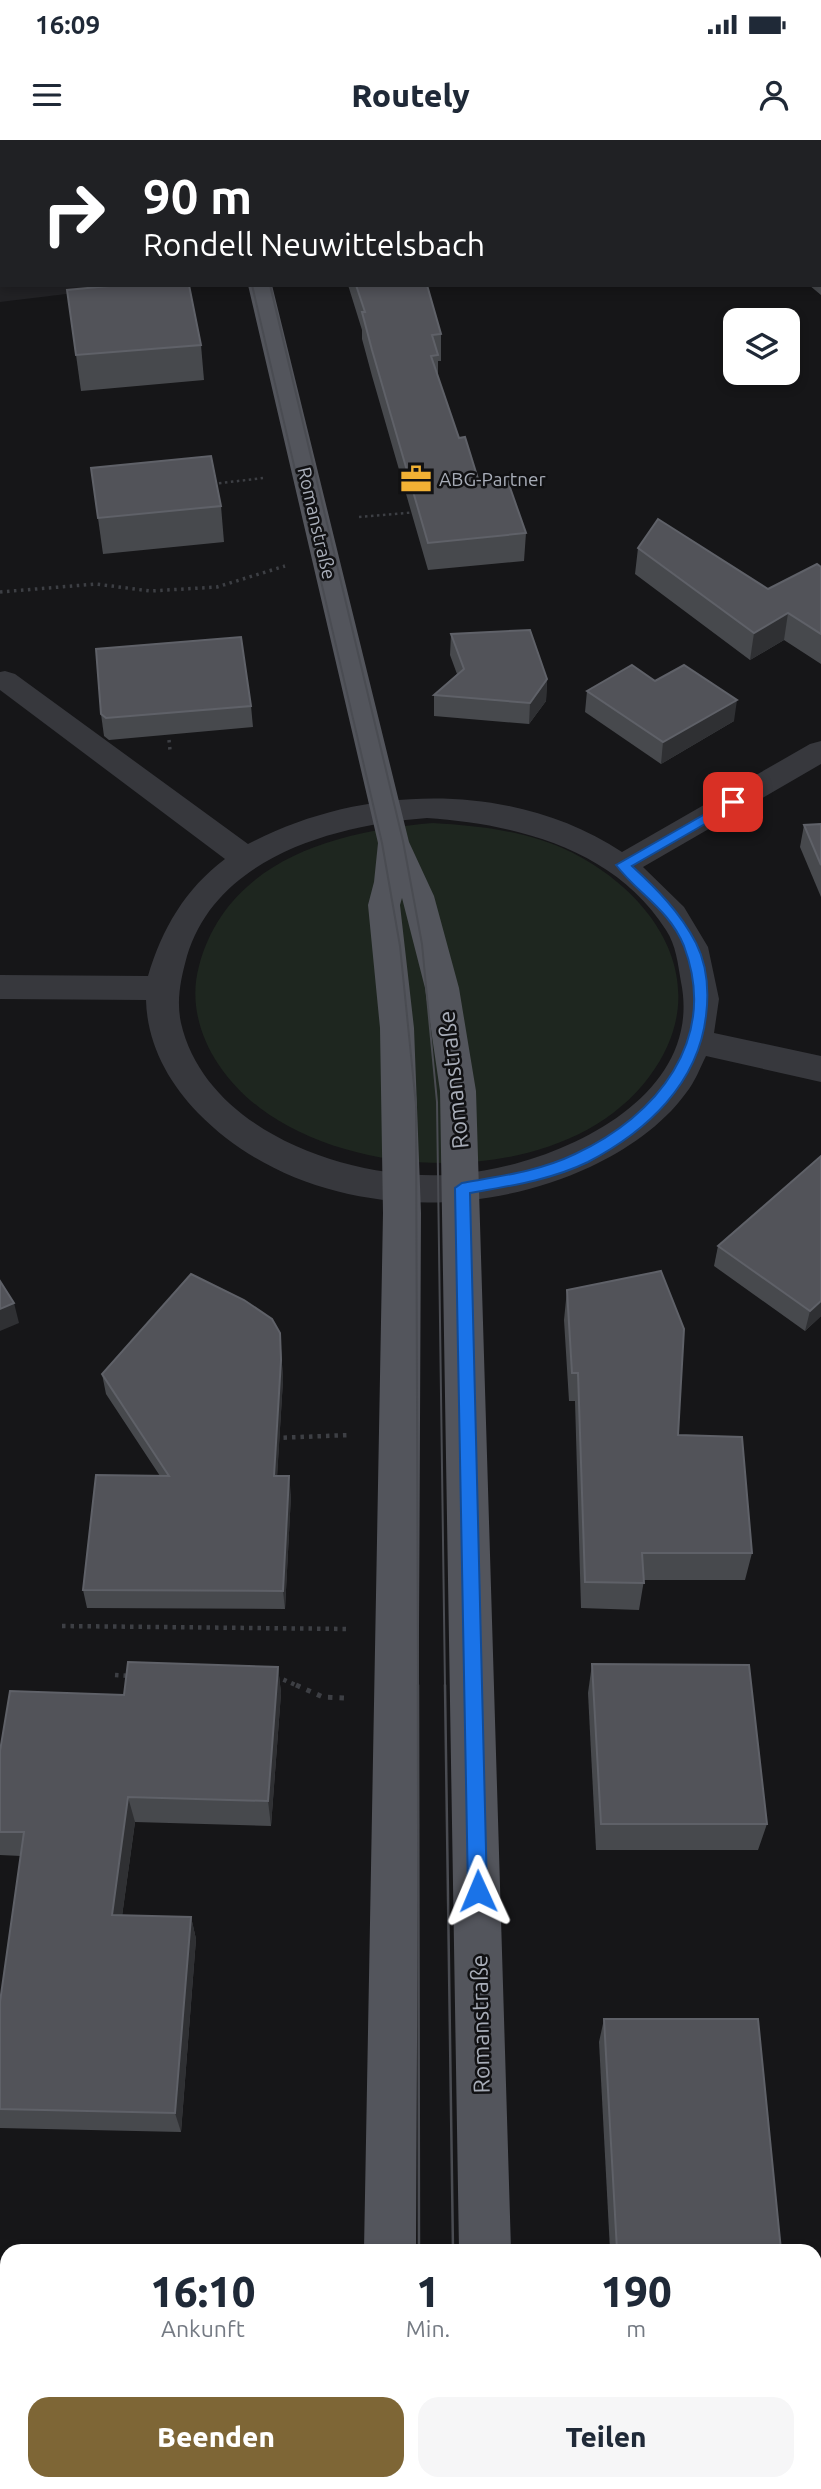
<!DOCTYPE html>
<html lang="de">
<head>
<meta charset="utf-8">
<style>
  :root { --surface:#fff; --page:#f6f6f7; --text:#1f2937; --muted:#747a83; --accent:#7e6636 }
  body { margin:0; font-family:Ubuntu,sans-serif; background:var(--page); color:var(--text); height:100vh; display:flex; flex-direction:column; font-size:26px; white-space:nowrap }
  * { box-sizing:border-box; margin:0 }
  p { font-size:23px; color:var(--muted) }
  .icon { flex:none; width:38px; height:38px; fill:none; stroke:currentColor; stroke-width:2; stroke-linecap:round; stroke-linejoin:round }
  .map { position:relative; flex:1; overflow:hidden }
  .side { position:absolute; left:0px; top:2104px; width:822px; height:247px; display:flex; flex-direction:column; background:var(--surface); border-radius:21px 21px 0 0; box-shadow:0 4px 10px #0003 }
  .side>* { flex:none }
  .guide { position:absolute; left:0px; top:0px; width:822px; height:147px; box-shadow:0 4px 10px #0003; background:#202124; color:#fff; overflow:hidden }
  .controls { position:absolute; left:723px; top:168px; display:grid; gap:14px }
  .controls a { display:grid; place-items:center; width:77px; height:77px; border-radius:14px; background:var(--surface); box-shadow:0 4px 10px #0003; font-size:35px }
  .pin { position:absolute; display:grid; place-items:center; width:60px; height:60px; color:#fff; margin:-30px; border-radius:14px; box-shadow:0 4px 10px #0006 }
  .me { position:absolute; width:77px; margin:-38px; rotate:359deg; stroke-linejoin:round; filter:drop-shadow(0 0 5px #0008) }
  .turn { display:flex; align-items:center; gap:24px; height:147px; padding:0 28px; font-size:32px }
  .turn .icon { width:91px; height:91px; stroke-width:2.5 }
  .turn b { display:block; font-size:49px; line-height:60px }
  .eta { display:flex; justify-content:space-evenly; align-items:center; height:119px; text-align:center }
  .eta b { font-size:42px; font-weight:800; line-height:49px }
  .primary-button { display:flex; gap:14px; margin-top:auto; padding:14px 28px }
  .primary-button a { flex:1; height:80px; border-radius:21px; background:var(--accent); color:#fff; font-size:28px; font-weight:800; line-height:80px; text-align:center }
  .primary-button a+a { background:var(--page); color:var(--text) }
  .status { display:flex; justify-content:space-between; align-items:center; height:49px; padding:0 35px; background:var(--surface); direction:ltr }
  .status svg { height:19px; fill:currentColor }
  header { display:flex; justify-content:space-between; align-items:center; height:91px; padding:0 28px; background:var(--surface); font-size:32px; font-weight:800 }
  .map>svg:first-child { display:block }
  .built { fill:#222225 }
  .green { fill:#1e261f }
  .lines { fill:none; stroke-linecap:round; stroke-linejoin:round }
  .path-far3 { stroke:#3d3f44; stroke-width:2.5; stroke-dasharray:2.5 3.5; stroke-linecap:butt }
  .path-far2 { stroke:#3d3f44; stroke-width:3.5; stroke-dasharray:2.5 4.5; stroke-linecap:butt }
  .path-far1 { stroke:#3d3f44; stroke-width:4.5; stroke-dasharray:3.5 5; stroke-linecap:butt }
  .path { stroke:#3d3f44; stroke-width:5; stroke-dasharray:4.5 7; stroke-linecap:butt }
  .minor { fill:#37383d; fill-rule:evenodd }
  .major { fill:#53555c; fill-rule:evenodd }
  .tram-far1 { stroke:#4a4c52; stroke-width:2 }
  .tram { stroke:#4a4c52; stroke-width:2.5 }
  .wall { fill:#47494d }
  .shaded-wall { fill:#2f3033 }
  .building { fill:#525359; stroke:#5f6168; stroke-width:2 }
  .route { fill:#1a73e8; stroke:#114b97; stroke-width:2 }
  .labels { text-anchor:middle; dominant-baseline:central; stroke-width:5; stroke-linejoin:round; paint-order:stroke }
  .far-poi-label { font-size:19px; fill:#a8adb8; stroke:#111113; text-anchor:start }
  .far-street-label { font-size:19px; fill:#a8adb8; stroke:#111113 }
  .street-label { font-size:23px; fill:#a8adb8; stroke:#111113 }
</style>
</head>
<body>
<div class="status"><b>16:09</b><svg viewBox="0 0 49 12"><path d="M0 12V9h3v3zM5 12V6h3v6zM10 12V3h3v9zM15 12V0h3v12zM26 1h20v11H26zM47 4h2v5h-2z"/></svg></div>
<header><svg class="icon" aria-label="menu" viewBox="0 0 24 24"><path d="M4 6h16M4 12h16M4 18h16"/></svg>Routely<svg class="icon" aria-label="person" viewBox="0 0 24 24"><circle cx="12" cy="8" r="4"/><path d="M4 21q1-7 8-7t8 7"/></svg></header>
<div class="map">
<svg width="821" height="2349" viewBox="0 0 821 2349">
  <rect width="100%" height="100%" fill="#161618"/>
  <polygon class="built" points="0,0 184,0 2,2 2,145 141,145 0,162"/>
  <path class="green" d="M433 683C481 686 529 691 573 713 659 757 716 848 649 937 567 1047 362 1045 260 968 217 936 184 881 199 826 227 720 336 691 433 683Z"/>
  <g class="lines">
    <g class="path-far3">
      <polyline points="213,344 263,338"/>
      <polyline points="359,377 417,372"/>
    </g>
    <g class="path-far2">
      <polyline points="0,452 96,444 150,451 217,447 285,426"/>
      <polyline points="169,600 170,610"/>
    </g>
    <g class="path-far1">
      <polyline points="275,1298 350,1295"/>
      <polyline points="62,1486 348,1489"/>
      <polyline points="115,1535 129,1536"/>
      <polyline points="275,1539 282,1539 300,1547"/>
    </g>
    <g class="path">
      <polyline points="296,1545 323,1557 346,1558"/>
      <polyline points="327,2343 327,2349"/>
    </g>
    <path class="minor" d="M5 531 15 534 248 704C362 644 512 640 622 712L810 604 821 601V624L643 727 684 767 708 807 719 859 714 893 821 916V942L706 916C700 928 695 942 686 953 662 986 626 1010 590 1027 465 1085 298 1075 198 973 168 942 147 903 146 860L0 859V835L148 836C162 789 185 749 225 719L0 550V532ZM427 678C516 684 615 709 666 790 676 805 678 824 681 842 705 960 555 1025 460 1034 358 1044 207 995 181 883 176 860 181 838 187 816 217 716 336 685 427 678Z"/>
    <g class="major">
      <rect x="215" y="0" width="22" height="2"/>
      <polygon points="248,145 272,145 409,702 434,756 459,848 476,951 511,2110 459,2110 440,951 425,848 402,758 400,765 414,888 421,1073 416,2110 364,2110 383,1073 380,888 368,765 374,742 378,703"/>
      <polygon points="361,2343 415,2343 416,2349 360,2349"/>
      <polygon points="463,2343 518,2343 519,2349 463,2349"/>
    </g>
    <g class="tram-far1">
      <polyline points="252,145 382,703 400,806 416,965 418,1547"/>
      <polyline points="270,145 403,701 422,804 437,962 445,1547"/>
    </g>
    <g class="tram">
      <polyline points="418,1545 419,2110"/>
      <polyline points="445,1545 453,2110"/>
      <polyline points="420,2343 420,2349"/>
      <polyline points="456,2343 456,2349"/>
    </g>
  </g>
  <g class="wall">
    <polygon points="0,0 2,2 2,139 0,139"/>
    <polygon points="301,0 565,0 566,2 302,2"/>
    <polygon points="678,0 777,0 778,2 679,2"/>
    <polygon points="821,45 821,155 809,145 821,145"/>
    <polygon points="348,145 427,145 441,194 441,221 438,221 438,236 459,298 479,342 526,393 524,421 428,430 372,236 362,199 362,190"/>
    <polygon points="67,150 201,205 204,240 81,251"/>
    <polygon points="91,328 221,366 224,402 103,414"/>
    <polygon points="638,408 768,449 821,427 821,524 784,500 750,520 635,434"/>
    <polygon points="451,494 547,539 546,561 529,584 434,576 434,555 457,534 450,515"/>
    <polygon points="655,541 734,581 661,624 585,572 587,551"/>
    <polygon points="251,566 253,587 109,600 104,596 101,574"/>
    <polygon points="821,684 821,757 800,707 804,685"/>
    <polygon points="718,1106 821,1176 805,1191 714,1126"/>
    <polygon points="567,1150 678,1295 752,1413 745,1440 644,1440 639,1470 581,1468 575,1261 569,1261 564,1180"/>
    <polygon points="280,1193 283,1240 277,1336 291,1355 285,1469 87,1468 83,1450 160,1336 106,1254 102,1234"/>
    <polygon points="592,1524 767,1684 758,1710 596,1710 588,1553"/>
    <polygon points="278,1527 281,1553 271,1686 135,1682 122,1776 191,1777 196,1799 181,1992 0,1988 0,1862 21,1716 0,1715 0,1611 124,1555"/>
    <polygon points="604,1879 781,2110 610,2110 599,1902"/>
  </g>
  <g class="shaded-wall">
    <polygon points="788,473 784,500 750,520 754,493"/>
    <polygon points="547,539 546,561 529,584 530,563"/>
    <polygon points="737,560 734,581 661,624 663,602"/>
    <polygon points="821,1161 821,1176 805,1191 810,1171"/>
    <polygon points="14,1163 19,1183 0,1191 0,1169"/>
    <polygon points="280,1193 283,1240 276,1355 274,1336"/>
    <polygon points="289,1336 291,1355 285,1469 283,1451"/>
    <polygon points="278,1527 281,1553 271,1686 268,1661"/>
    <polygon points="128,1657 135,1682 119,1798 112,1775"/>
    <polygon points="191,1777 196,1799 181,1992 175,1973"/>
    <rect x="264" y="2343" width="4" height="6"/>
  </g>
  <g class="building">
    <polygon points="0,0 26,0 26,2 2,2 2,105 0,106"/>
    <polygon points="308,0 405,0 405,2 309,2"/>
    <polygon points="518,0 565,0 566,2 518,2"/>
    <polygon points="695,0 777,0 778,2 696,2"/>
    <polygon points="120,145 189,145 201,205 76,215 67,150"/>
    <polygon points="356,145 427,145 441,194 432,195 438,215 431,216 459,298 465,297 479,342 507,339 526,393 428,403 372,210 362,172 365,172"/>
    <polygon points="211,316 221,366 98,378 91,328"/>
    <polygon points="658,379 768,449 817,424 821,427 821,494 788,473 754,493 638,408"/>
    <polygon points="530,490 547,539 530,563 434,555 464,529 451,494"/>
    <polygon points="241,497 251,566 106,578 101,574 96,509"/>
    <polygon points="632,525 655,541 684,525 737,560 663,602 587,551"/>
    <polygon points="821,684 821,725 804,685"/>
    <polygon points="821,1016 821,1161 810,1171 718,1106"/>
    <polygon points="661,1131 684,1189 678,1295 742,1297 752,1413 642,1413 644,1443 585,1442 578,1233 572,1233 567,1150"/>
    <polygon points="191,1134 244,1160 272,1179 280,1193 281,1220 274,1336 289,1336 283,1451 83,1450 96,1335 169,1336 102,1234"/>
    <polygon points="0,1141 14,1163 0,1169"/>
    <polygon points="128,1522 278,1527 268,1661 128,1657 112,1775 191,1777 175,1973 0,1969 0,1862 24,1692 0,1692 0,1611 10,1551 124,1555"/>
    <polygon points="592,1524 749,1525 767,1684 601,1684"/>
    <polygon points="604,1879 758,1879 781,2110 617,2110"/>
    <polygon points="0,2129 7,2129 7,2343 264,2343 264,2349 0,2349"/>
  </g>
  <path class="route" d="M733 658 738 659V665L632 726C657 749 680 772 696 803 707 825 709 852 706 876 698 944 647 991 588 1022 551 1040 510 1046 470 1053L487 1751 484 1757 478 1760 471 1757 468 1751 455 1048 462 1043C501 1036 540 1031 575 1014 657 976 719 900 684 806 669 769 638 754 616 725Z"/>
  <defs>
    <symbol id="office-bare" viewBox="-9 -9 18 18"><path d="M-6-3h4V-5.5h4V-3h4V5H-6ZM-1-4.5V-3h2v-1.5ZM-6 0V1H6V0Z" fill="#f2b134" stroke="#111113" stroke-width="2.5" paint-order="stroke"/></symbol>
  </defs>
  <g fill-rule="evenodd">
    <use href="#office-bare" x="394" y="317" width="44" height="44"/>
  </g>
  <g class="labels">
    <g class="far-poi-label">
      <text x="439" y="339">ABG-Partner</text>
    </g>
    <g class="far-street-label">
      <text transform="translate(317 383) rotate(77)">Romanstraße</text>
    </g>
    <g class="street-label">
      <text transform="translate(453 940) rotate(-96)">Romanstraße</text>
      <text transform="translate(480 1884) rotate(-91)">Romanstraße</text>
    </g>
  </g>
</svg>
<div class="controls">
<a><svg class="icon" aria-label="layers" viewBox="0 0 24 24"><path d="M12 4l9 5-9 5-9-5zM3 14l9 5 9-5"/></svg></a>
</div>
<div class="pin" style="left:733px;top:662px;background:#d93025"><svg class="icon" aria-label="arrive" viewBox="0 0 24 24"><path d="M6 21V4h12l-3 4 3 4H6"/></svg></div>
<svg class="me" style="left:478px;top:1751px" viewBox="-20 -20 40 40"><path d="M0-17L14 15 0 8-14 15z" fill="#1a73e8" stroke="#fff" stroke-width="4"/></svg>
<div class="guide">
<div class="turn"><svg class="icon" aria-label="right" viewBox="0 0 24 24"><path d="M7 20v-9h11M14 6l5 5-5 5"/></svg><div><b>90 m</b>Rondell Neuwittelsbach</div></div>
</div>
<section class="side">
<div class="eta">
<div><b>16:10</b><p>Ankunft</p></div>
<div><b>1</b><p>Min.</p></div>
<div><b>190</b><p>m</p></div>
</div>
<div class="primary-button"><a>Beenden</a><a>Teilen</a></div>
</section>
</div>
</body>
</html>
